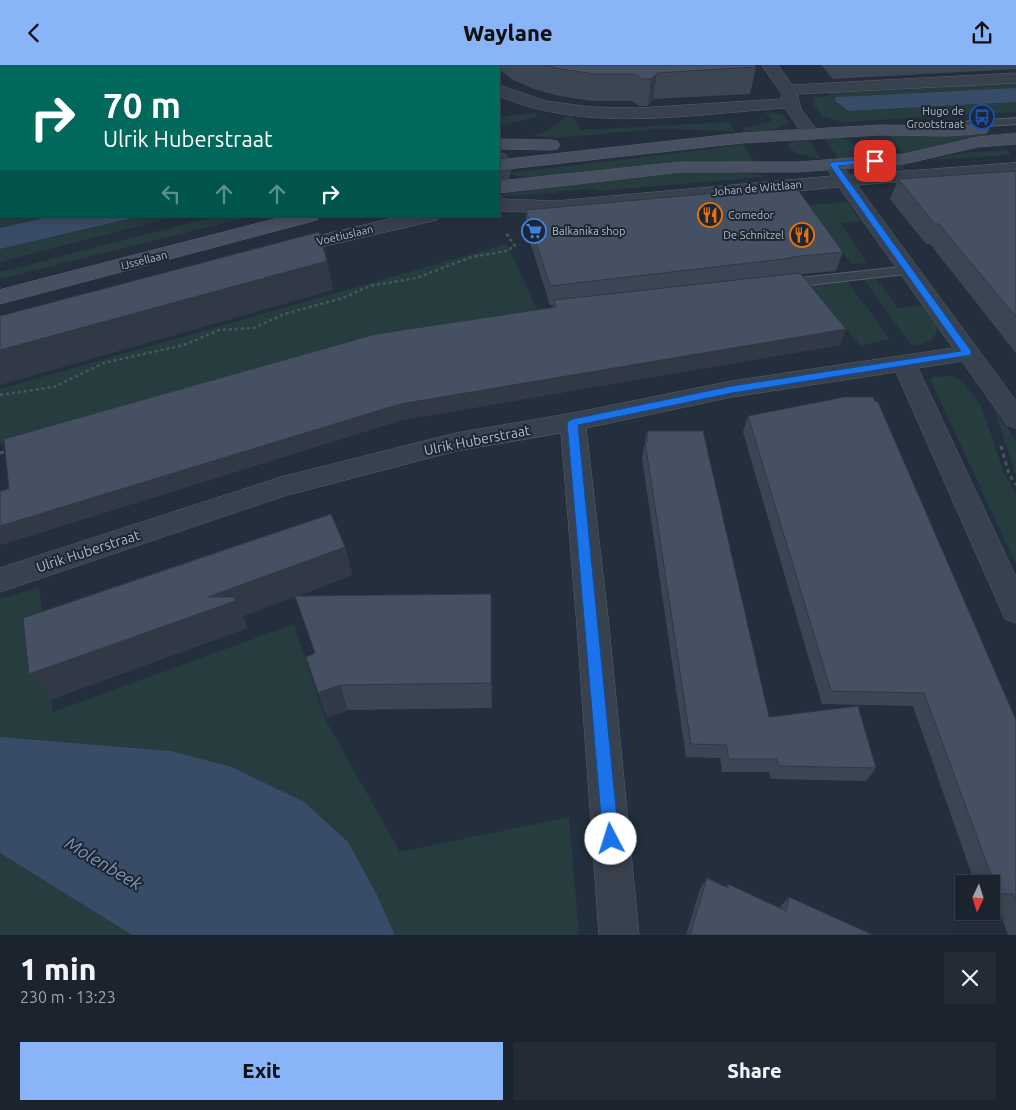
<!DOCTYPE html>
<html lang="en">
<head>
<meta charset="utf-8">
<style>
  :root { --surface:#1b232e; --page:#242b36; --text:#f1f3f6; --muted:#a0a4aa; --line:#39404a; --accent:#8ab4f8 }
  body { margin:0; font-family:Ubuntu,sans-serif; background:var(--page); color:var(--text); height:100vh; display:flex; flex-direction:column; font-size:19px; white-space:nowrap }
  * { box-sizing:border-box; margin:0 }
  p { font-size:16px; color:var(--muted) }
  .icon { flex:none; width:28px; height:28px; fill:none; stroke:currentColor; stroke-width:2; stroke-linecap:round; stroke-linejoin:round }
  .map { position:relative; height:870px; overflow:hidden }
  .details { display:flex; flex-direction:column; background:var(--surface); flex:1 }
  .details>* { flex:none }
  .top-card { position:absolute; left:0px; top:0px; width:500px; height:152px; box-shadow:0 2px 12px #0003,0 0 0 1px var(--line); background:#00695c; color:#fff; overflow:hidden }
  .needle { width:32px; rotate:184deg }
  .controls { position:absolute; left:955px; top:810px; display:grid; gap:10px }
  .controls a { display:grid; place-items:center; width:45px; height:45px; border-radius:0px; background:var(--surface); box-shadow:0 2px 12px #0003,0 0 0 1px var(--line); font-size:25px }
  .pin { position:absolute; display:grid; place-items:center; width:42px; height:42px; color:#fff; margin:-21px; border-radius:10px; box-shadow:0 2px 8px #0006 }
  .me { position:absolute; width:55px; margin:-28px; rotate:355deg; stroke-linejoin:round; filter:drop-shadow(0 0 4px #0008) }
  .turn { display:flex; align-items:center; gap:18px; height:105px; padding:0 20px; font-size:22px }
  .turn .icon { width:65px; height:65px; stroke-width:2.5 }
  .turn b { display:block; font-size:35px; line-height:42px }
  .lanes { display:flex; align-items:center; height:48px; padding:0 20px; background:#0003; justify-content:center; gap:25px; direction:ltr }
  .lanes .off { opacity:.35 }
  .round { display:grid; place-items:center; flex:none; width:52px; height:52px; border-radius:0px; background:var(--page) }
  .headline { display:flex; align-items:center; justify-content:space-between; height:85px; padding:0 20px }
  h1 { font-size:30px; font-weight:800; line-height:38px }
  .action { display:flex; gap:10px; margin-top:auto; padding:10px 20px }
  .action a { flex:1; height:58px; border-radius:0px; background:var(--accent); color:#111; font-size:20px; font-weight:800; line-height:58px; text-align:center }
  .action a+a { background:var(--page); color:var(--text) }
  header { display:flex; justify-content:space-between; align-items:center; height:65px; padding:0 20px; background:var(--accent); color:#111; font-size:22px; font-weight:800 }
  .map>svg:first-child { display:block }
  .green { fill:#263c3f }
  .water { fill:#394c67 }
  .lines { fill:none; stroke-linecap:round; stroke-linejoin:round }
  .service-casing { stroke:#565f6c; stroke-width:2 }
  .minor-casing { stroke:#565f6c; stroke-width:1 }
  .tertiary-casing { stroke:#565f6c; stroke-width:1 }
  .secondary-casing { stroke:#565f6c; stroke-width:1 }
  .path-far1 { stroke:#44595c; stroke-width:2.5; stroke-dasharray:3 3; stroke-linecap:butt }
  .path { stroke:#44595c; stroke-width:3; stroke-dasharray:4 4; stroke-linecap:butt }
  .service { fill:#38414e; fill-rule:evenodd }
  .minor { fill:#38414e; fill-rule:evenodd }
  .tertiary { fill:#38414e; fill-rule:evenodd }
  .secondary { fill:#465061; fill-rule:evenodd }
  .wall { fill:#3b4654 }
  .shaded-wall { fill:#303945 }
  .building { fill:#455162; stroke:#303945 }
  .route { fill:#1a73e8; stroke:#114b97 }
  .labels { text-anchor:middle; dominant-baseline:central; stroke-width:4; stroke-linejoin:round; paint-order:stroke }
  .far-poi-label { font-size:11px; fill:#b4bcc9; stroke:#1d2633; text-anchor:end }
  .far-street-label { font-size:11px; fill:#b4bcc9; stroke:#1d2633 }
  .street-label { font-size:14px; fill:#b4bcc9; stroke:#1d2633 }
  .near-water-label { font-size:18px; font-style:italic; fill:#7c92b1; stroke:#1d2633 }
</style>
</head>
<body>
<header><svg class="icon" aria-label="back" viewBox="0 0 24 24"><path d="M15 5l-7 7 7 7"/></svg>Waylane<svg class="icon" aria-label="share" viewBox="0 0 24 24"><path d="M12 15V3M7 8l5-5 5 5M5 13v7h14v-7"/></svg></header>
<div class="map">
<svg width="1016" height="870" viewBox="0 0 1016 870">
  <rect width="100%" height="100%" fill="#242f3e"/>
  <g class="green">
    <polygon points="1016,17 1016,23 836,32 835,35 849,46 1016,37 1016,47 842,57 823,52 813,39 814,32 829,31 826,27"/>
    <polygon points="765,46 782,49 788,56 787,59 771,66 743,66 743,63 772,56"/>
    <polygon points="538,47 535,52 499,61 499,49 503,52"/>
    <polygon points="570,49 576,55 579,65 729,57 735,66 658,64 556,73 533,71 550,64"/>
    <polygon points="1016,67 1016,71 962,76 904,90 888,69 957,70"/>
    <polygon points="807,73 821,94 798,89 789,83 789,78 797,74"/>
    <path d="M824 73C836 72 853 73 859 86L855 91 840 95Z"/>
    <polygon points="742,79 755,98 696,96 539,112 516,111 507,108 719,83"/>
    <polygon points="1007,85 1011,90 931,95 960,88"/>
    <path d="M903 99 907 106 863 110 861 108C869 98 891 100 903 99Z"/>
    <path d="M703 105 763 110V112L599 126 596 124 556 126 557 128 504 131V134L499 135V130C566 118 635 111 703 105Z"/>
    <polygon points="848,137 860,156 840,158 867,198 851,199 809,140"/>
    <polygon points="2,151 52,151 0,163 0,152"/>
    <polygon points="141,151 178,151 0,197 0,184"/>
    <polygon points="216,151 252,151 0,214 0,207"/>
    <polygon points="507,179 540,251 288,299 0,379 0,324"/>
    <path d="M876 214 898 243 922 241 938 263C933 277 926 278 912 281L864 215Z"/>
    <polygon points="847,216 890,274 861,281 807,221"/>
    <polygon points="952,311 962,315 982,343 1004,408 1016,428 1016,499 931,316 933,312"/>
    <polygon points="994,344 1016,375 1016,410"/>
    <polygon points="39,522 53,647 294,559 325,654 400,787 569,752 579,870 395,870 377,830 170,686 0,672 0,534"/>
    <polygon points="0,788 132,870 0,870"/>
  </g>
  <g class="water">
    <polygon points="1016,23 1016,37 849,46 835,36 836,32"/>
    <polygon points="52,151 141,151 0,184 0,163"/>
    <polygon points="0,672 170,686 232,702 304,737 348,777 377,830 395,870 132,870 0,788"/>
  </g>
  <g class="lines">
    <defs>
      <g id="service">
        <polygon points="1016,53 1016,59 917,66 911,63 917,60"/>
        <rect x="0" y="74" width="1" height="8"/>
        <polygon points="910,201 915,202 917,205 915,208 782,223 777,222 775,219 777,216 782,215"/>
      </g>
      <g id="minor">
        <polygon points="329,0 345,0 346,1 330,1"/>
        <polygon points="454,0 471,0 472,1 455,1"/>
        <path d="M762 0H778L792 20 1016 8V18L797 29 801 44 820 69 817 73 811 74 805 73 785 43C691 49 588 69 499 31V20L546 36 591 42 639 43 782 34 781 28Z"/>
        <rect x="0" y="53" width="1" height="11"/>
        <path d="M1016 98V108L857 120 1016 336V363L1007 360 962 296 918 303 1016 512V558L1005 554 1001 545 896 307 732 332 586 363 609 561 639 870H599L577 561 561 368 456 386 284 431 0 527V503L281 412 456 368 573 348 732 316 953 283 839 122 556 148 499 146V134L556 136 832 111 827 104 830 100C840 97 843 102 850 110Z"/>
        <polygon points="402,151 440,151 437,155 287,190 280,188 277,184 280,180"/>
      </g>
      <g id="tertiary">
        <polygon points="359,0 375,0 376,1 360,1"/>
        <polygon points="395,0 412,0 413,1 396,1"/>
        <polygon points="499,88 505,89 512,100 506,119 499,121"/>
      </g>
      <g id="secondary">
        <polygon points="980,59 986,60 989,64 986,68 948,71 880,70 742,78 499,105 499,95 742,68 880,60 948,61"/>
        <polygon points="1016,69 1016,79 978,82 904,99 798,107 681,107 499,128 499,116 681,97 798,97 904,89 978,72"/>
        <polygon points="499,74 551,75 557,76 560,80 557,84 551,85 499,84"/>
        <polygon points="286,151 320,151 317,155 0,239 0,225"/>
      </g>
    </defs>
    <use href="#service" class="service-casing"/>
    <use href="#minor" class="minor-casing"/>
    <use href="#tertiary" class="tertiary-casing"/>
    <use href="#secondary" class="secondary-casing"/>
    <polyline class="path-far1" points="0,330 54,322 104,298 184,280 219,265 254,263 284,249 343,233 370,221 416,213 472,192 506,186 515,181 506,168"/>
    <g class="path">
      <polyline points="1001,381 1009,409 1016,420"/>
      <polyline points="0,388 9,386"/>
    </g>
    <use href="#service" class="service"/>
    <use href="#minor" class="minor"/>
    <use href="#tertiary" class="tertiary"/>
    <use href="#secondary" class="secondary"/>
  </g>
  <g class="wall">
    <polygon points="0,0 80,0 77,1 1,1 1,33 0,32"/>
    <polygon points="87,0 329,0 330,1 91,1"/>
    <polygon points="491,0 754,0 756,2 750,29 653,34 648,41 639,41 632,36 592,36 559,31 534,24 515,16 499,5 499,1 493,1"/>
    <polygon points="821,0 1016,0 1016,4 833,14"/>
    <polygon points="1016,106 1016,288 930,179 926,179 890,134 898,114"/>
    <polygon points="526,145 843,187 836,206 801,209 840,280 402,355 0,480 0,426 553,243 553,240 550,240 526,164"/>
    <polygon points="748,351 1016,655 1016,870 1008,870 997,839 991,839 991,819 975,819 913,641 822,639 743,367"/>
    <polygon points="647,366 769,652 876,703 866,716 771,714 769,707 722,707 720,693 686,692 642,393"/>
    <polygon points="345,482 352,510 297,531 491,529 492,643 348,645 327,653 318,628 315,588 295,531 243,551 246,558 247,563 52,634 29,609"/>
    <polygon points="707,813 726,822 728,819 779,843 789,832 873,870 686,870 700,824"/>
  </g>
  <g class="shaded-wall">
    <polygon points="14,0 80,0 77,1 11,1"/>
    <polygon points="0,6 1,6 1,20 0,17"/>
    <polygon points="657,8 653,34 648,41 651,14"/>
    <polygon points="327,196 333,225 0,320 0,285"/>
    <polygon points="846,264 840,280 402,355 0,480 0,461 400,339"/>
    <polygon points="345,482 352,510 243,551 246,558 247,563 52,634 29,609 208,532"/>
    <polygon points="491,529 492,557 492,643 491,618"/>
    <polygon points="340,620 348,645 327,653 318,628"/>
  </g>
  <g class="building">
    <polygon points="0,0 14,0 11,1 1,1 1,6 0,6"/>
    <polygon points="156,0 329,0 330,1 160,1"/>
    <polygon points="544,0 754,0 756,2 657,8 651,14 642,14 635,9 594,9 560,4"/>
    <polygon points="1016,106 1016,252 939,159 935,159 898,114"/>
    <polygon points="795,121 843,187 791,192 792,193 550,221 526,145"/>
    <polygon points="319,167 327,196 0,285 0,251"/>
    <polygon points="800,208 846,264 400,339 0,461 0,426 9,424 4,374 376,269 556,242 554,235"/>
    <polygon points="844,332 873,332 875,336 878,337 1016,655 1016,836 1013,829 998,829 924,628 831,626 748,351"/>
    <polygon points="647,366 703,366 769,652 858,641 876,703 779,701 777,694 729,694 726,680 691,679 645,376 648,377"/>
    <polygon points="331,449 345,482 208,532 234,532 235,536 29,609 23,553"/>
    <polygon points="491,529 491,618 340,620 318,628 306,592 315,588 295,531"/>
    <polygon points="707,813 728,823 728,819 786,846 789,832 873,870 690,870"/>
  </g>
  <polygon class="route" points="875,94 877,94 877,98 838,101 971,286 971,290 732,328 578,360 619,774 616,779 611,781 606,779 603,774 567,357 573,354 732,321 961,286 829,99 832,97"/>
  <defs>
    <symbol id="bus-ring" viewBox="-11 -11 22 22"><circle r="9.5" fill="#1d2633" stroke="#1a4fb4" stroke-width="1.5"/><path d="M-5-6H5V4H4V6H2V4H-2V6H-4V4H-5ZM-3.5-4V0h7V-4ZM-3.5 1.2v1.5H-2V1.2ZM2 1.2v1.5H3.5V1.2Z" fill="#1a4fb4"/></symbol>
    <symbol id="restaurant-ring" viewBox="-11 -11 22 22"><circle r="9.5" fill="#1d2633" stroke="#e8710a" stroke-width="1.5"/><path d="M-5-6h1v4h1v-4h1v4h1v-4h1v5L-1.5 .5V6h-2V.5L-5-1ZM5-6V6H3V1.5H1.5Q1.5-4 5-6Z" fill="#e8710a"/></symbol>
    <symbol id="supermarket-ring" viewBox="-11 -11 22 22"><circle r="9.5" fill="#1d2633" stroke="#3f7fe0" stroke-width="1.5"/><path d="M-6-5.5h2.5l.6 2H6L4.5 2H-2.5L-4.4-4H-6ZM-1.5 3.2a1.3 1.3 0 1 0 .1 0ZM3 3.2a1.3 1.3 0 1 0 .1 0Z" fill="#3f7fe0"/></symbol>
  </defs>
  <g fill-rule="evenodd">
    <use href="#bus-ring" x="968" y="38" width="28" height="28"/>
    <use href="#restaurant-ring" x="696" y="136" width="28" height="28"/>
    <use href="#supermarket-ring" x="520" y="152" width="28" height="28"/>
    <use href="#restaurant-ring" x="788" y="156" width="28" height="28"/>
  </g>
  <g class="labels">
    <g class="far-poi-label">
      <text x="964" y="46">Hugo de<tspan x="964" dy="13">Grootstraat</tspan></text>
      <text x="728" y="150" text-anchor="start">Comedor</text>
      <text x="552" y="166" text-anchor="start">Balkanika shop</text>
      <text x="784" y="170">De Schnitzel</text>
    </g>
    <g class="far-street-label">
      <text transform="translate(757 123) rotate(-5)">Johan de Wittlaan</text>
      <text transform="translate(345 170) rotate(-13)">Voetiuslaan</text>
      <text transform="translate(144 195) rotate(-14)">IJssellaan</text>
    </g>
    <g class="street-label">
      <text transform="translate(477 375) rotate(-11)">Ulrik Huberstraat</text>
      <text transform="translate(88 486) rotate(-18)">Ulrik Huberstraat</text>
    </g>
    <g class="near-water-label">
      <text transform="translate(104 798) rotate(31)">Molenbeek</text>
    </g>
  </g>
</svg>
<div class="controls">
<a><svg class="needle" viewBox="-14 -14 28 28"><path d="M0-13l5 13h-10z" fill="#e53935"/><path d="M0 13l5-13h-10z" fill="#a0a4aa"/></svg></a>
</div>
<div class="pin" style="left:875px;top:96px;background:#d93025"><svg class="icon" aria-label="arrive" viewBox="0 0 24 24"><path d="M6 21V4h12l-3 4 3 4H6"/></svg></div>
<svg class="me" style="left:611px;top:774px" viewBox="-20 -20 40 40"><circle r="19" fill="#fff"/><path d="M0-13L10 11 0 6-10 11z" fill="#1a73e8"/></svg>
<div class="top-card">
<div class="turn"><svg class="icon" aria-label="right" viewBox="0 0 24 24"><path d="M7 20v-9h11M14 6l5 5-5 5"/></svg><div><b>70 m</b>Ulrik Huberstraat</div></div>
<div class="lanes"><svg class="icon off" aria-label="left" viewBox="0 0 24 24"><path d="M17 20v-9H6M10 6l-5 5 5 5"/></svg><svg class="icon off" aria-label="ahead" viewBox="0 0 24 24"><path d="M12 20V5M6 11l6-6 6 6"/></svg><svg class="icon off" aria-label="ahead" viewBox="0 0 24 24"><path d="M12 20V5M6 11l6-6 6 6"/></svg><svg class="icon" aria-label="right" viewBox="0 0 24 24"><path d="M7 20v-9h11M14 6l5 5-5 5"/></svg></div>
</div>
</div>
<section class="details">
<div class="headline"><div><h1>1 min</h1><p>230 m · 13:23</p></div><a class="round"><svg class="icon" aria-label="close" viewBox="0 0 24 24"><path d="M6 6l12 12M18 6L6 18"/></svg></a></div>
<div class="action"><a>Exit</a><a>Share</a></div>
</section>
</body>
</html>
